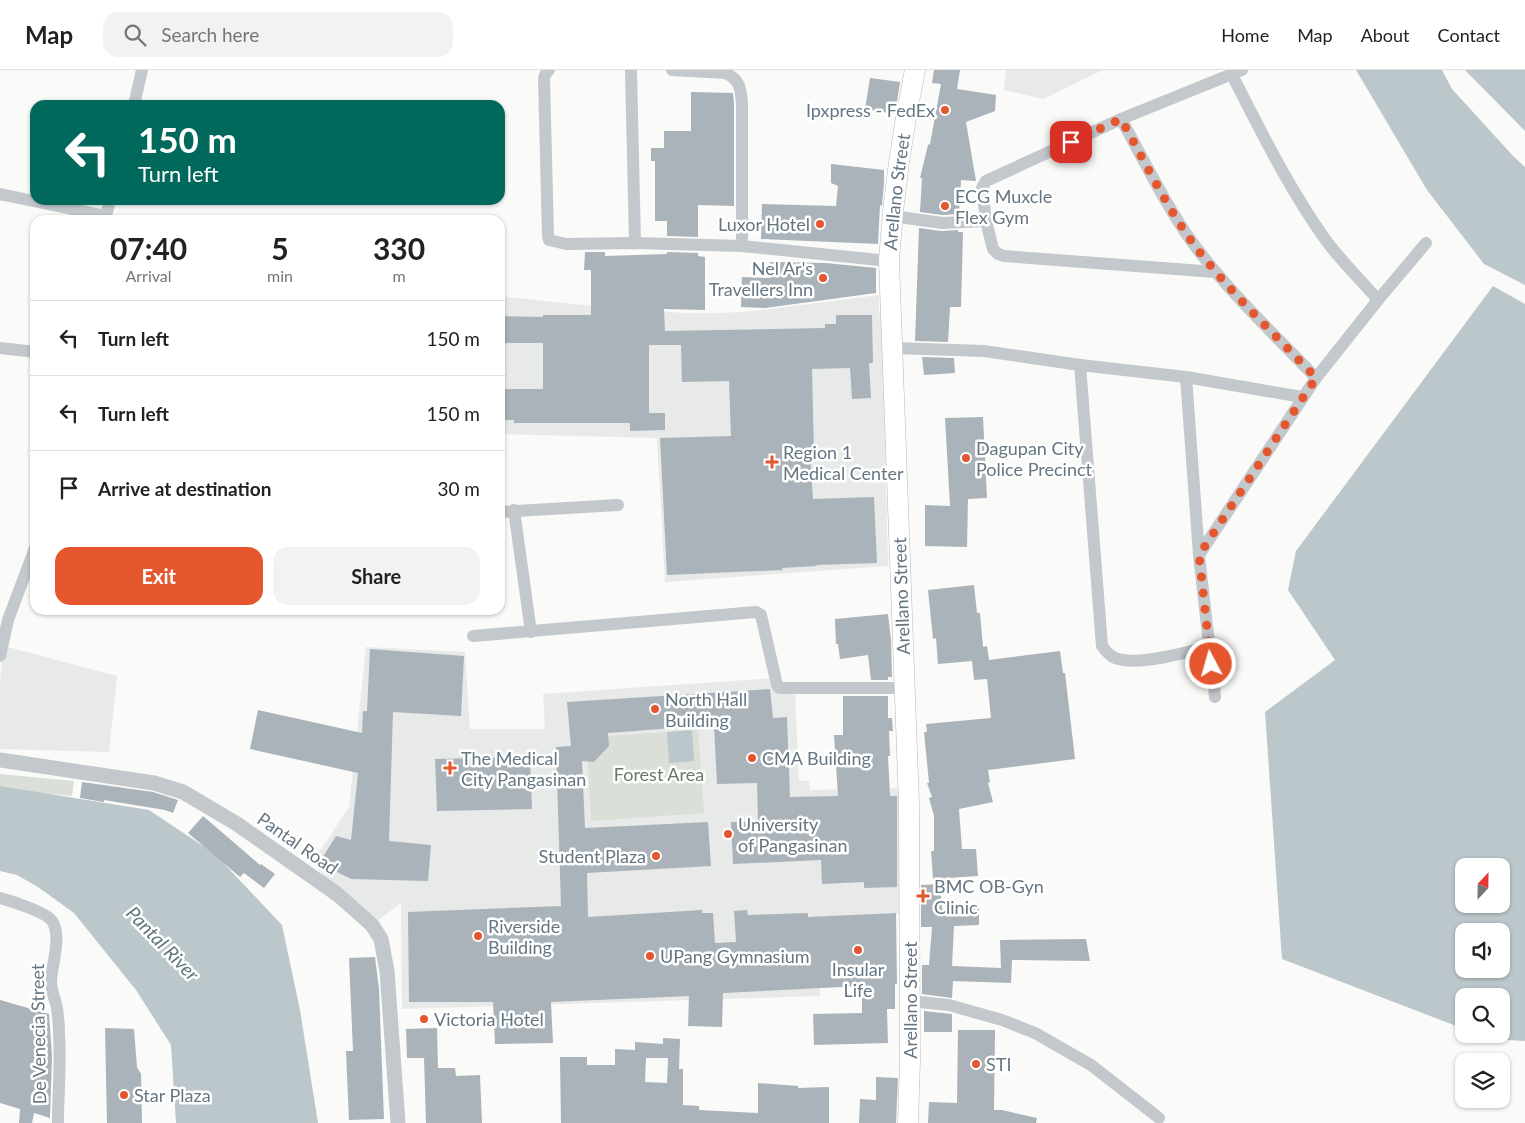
<!DOCTYPE html>
<html lang="en">
<head>
<meta charset="utf-8">
<style>
  :root { --surface:#fff; --page:#f2f2f2; --text:#222; --muted:#767676; --line:#e0e0e0; --accent:#e4572e }
  body { margin:0; font-family:Lato,sans-serif; background:var(--page); color:var(--text); height:100vh; display:flex; flex-direction:column; font-size:19px; white-space:nowrap }
  * { box-sizing:border-box; margin:0 }
  p { font-size:16px; color:var(--muted) }
  .icon { flex:none; width:28px; height:28px; fill:none; stroke:currentColor; stroke-width:2; stroke-linecap:round; stroke-linejoin:round }
  .map { position:relative; flex:1; overflow:hidden }
  .panel { position:absolute; left:30px; top:145px; width:475px; height:400px; display:flex; flex-direction:column; background:var(--surface); border-radius:15px; box-shadow:0 1px 4px #0004 }
  .panel>* { flex:none }
  .banner { position:absolute; left:30px; top:30px; width:475px; height:105px; border-radius:15px; box-shadow:0 1px 4px #0004; background:#00695c; color:#fff; overflow:hidden }
  .needle { width:32px; rotate:22deg }
  .tools { position:absolute; left:1455px; top:788px; display:grid; gap:10px }
  .tools a { display:grid; place-items:center; width:55px; height:55px; border-radius:10px; background:var(--surface); box-shadow:0 1px 4px #0004; font-size:25px }
  .pin { position:absolute; display:grid; place-items:center; width:42px; height:42px; color:#fff; margin:-21px; border-radius:10px; box-shadow:0 2px 8px #0006 }
  .me { position:absolute; width:55px; margin:-28px; rotate:354deg; stroke-linejoin:round; filter:drop-shadow(0 0 4px #0008) }
  .turn { display:flex; align-items:center; gap:18px; height:105px; padding:0 25px; font-size:22px }
  .turn .icon { width:65px; height:65px; stroke-width:2.5 }
  .turn b { display:block; font-size:35px; line-height:42px }
  .eta { display:flex; justify-content:space-evenly; align-items:center; height:85px; text-align:center }
  .eta b { font-size:30px; font-weight:700; line-height:35px }
  .primary-button { display:flex; gap:10px; margin-top:auto; padding:10px 25px }
  .primary-button a { flex:1; height:58px; border-radius:15px; background:var(--accent); color:#fff; font-size:20px; font-weight:700; line-height:58px; text-align:center }
  .primary-button a+a { background:var(--page); color:var(--text) }
  ul { padding:0; list-style:none }
  li { display:flex; align-items:center; gap:15px; height:75px; padding:0 25px; border-top:1px solid var(--line) }
  li div { flex:1 }
  li b { display:block; font-size:19px }
  li em { font-style:normal }
  header { display:flex; align-items:center; gap:30px; box-sizing:border-box; height:70px; padding:0 25px; background:var(--surface); border-bottom:1px solid var(--line) }
  header strong { font-size:24px }
  nav { display:flex; gap:28px; margin-inline-start:auto; font-size:18px }
  .search { width:350px; height:45px; background:var(--page); display:flex; align-items:center; gap:12px; box-sizing:border-box; padding:0 18px; border-radius:15px; color:var(--muted); font-size:19px }
  .map>svg:first-child { display:block }
  .built { fill:#e8e9e9 }
  .green { fill:#dadfd7 }
  .water { fill:#bbc7cb; fill-rule:evenodd }
  .building { fill:#aab3b9; fill-rule:evenodd }
  .lines { fill:none; stroke-linecap:round; stroke-linejoin:round }
  .trunk-casing { stroke:#b4b9bd; stroke-width:21 }
  .minor { stroke:#c3c8cc; stroke-width:12 }
  .tertiary { stroke:#c3c8cc; stroke-width:15 }
  .trunk { stroke:#fff; stroke-width:20 }
  .route { stroke:#e4572e; stroke-width:9; stroke-dasharray:0 16.2 }
  .poi-dot { fill:#e4572e; stroke:#fff; stroke-width:2 }
  .labels { text-anchor:middle; dominant-baseline:central; stroke-width:5; stroke-linejoin:round; paint-order:stroke }
  .poi-label { font-size:18px; fill:#657683; stroke:#fff; text-anchor:start }
  .street-label { font-size:18px; fill:#657683; stroke:#fff }
  .park-label { font-size:18px; fill:#687a64; stroke:#fff }
  .water-label { font-size:19px; font-style:italic; fill:#60757c; stroke:#fff }
</style>
</head>
<body>
<header>
<strong>Map</strong>
<div class="search"><svg class="icon" aria-label="search" viewBox="0 0 24 24"><circle cx="10" cy="10" r="6"/><path d="M15 15l6 6"/></svg>Search here</div>
<nav><a>Home</a><a>Map</a><a>About</a><a>Contact</a></nav>
</header>
<div class="map">
<svg width="1525" height="1053" viewBox="0 0 1525 1053">
  <rect width="100%" height="100%" fill="#fafaf8"/>
  <g class="built">
    <polygon points="1006,0 1103,0 1043,29 1004,20"/>
    <polygon points="879,225 879,243 882,244 888,496 665,512 657,368 500,364 500,226 582,235 684,243 721,243 755,241"/>
    <polygon points="4,576 117,606 109,682 0,679 0,610"/>
    <polygon points="366,577 465,582 470,659 545,659 543,624 775,608 795,623 799,711 809,711 810,720 904,718 907,843 818,847 820,926 402,939 401,833 372,855 312,793 349,737"/>
  </g>
  <g class="green">
    <polygon points="698,660 704,743 591,751 588,692 594,692 609,676 608,666"/>
    <polygon points="0,704 74,711 72,726 0,719"/>
  </g>
  <g class="water">
    <polygon points="1356,0 1442,0 1452,19 1514,87 1525,97 1525,215 1484,194 1427,120"/>
    <polygon points="1466,0 1525,0 1525,61 1465,0"/>
    <path d="M1493 216 1525 234V971L1490 969 1476 964H1501V926H1464V959L1282 889 1265 642 1335 590 1288 520 1296 481ZM1464 796H1501V834H1464ZM1464 861H1501V899H1464Z"/>
    <polygon points="692,660 694,691 669,693 667,662"/>
    <polygon points="0,716 149,740 215,784 282,855 300,940 318,1053 176,1053 171,975 136,920 74,843 38,817 17,805 0,801"/>
  </g>
  <g class="building">
    <polygon points="934,0 960,0 957,19 996,25 995,41 966,52 976,111 961,110 959,144 942,145 920,142 922,108 920,108 928,75 930,74 941,14 932,13"/>
    <polygon points="870,8 900,12 895,44 865,39"/>
    <polygon points="691,22 733,23 734,34 734,136 698,135 698,167 667,166 667,151 655,151 655,91 651,91 651,78 664,78 664,61 691,61"/>
    <polygon points="831,94 884,100 884,113 882,136 880,135 878,174 761,169 762,134 836,136 838,116 831,113"/>
    <polygon points="919,158 941,161 958,160 958,162 963,162 961,237 950,237 948,272 915,271"/>
    <polygon points="585,182 605,182 605,186 667,184 667,182 698,183 698,186 705,187 705,240 664,239 665,261 825,258 825,254 836,254 836,245 872,245 873,293 869,293 871,328 852,329 850,298 812,299 814,384 810,384 813,429 874,427 877,493 816,495 817,496 782,498 783,500 667,505 660,368 731,366 729,311 682,312 681,275 649,275 649,343 665,343 665,360 630,361 630,353 514,353 514,350 500,350 500,319 543,319 543,273 500,273 500,246 543,247 543,245 591,245 591,200 584,200"/>
    <polygon points="770,192 826,193 876,198 876,223 765,238 741,237 742,207 770,208"/>
    <polygon points="922,287 954,288 955,303 924,305"/>
    <polygon points="983,347 987,428 968,429 967,477 925,476 925,435 950,436 945,348"/>
    <polygon points="974,515 977,543 980,543 983,577 987,576 989,590 1060,581 1063,603 1065,603 1075,689 988,700 990,712 988,713 993,732 959,739 962,779 976,779 978,806 933,809 931,781 934,781 934,746 929,728 932,727 927,713 929,713 924,662 927,662 926,654 991,648 987,609 974,610 972,591 938,594 936,568 933,569 928,520"/>
    <polygon points="888,544 891,570 892,607 888,607 888,610 871,610 868,585 840,589 838,574 836,574 835,549"/>
    <polygon points="370,579 464,586 461,646 393,642 389,771 431,775 428,811 351,809 319,793 336,766 351,770 358,703 250,679 258,640 362,663 363,641 367,641"/>
    <polygon points="770,619 773,648 787,647 790,727 838,726 834,665 843,665 843,626 888,626 888,648 892,648 893,661 889,661 890,686 888,686 890,726 897,726 897,817 864,818 864,812 822,814 821,790 733,794 731,752 758,752 757,713 717,714 714,655 608,663 609,676 594,692 582,691 585,758 708,752 711,796 587,803 588,847 702,840 702,843 713,843 715,873 736,872 734,841 747,840 748,845 808,843 808,847 896,843 897,914 895,914 895,939 887,939 888,973 814,975 813,944 862,943 862,916 723,923 722,957 688,956 689,926 551,932 553,973 495,974 493,932 409,932 408,842 561,836 556,677 571,676 567,632"/>
    <polygon points="530,687 532,739 437,741 435,689"/>
    <polygon points="82,712 153,722 178,730 173,743 165,740 104,730 104,732 80,728"/>
    <polygon points="203,746 260,795 261,794 275,804 264,818 244,803 240,807 188,763"/>
    <polygon points="940,814 942,839 979,838 979,855 954,856 952,896 1001,898 1000,870 1086,869 1090,891 1012,890 1011,913 953,911 952,928 922,924 922,895 929,895 932,857 921,857 921,815"/>
    <polygon points="375,887 379,919 384,1049 349,1050 346,981 353,981 349,888"/>
    <polygon points="0,930 49,944 52,986 50,1048 34,1043 32,1053 19,1053 20,1039 0,1033"/>
    <polygon points="924,941 952,944 952,962 924,962"/>
    <polygon points="105,958 134,959 137,997 141,1004 142,1053 107,1053"/>
    <polygon points="437,958 438,998 455,998 456,1006 480,1005 482,1053 426,1053 424,988 407,988 406,959"/>
    <polygon points="958,960 995,960 994,1040 1002,1040 1037,1048 1036,1053 928,1053 929,1032 957,1033"/>
    <path d="M663 968 680 969 679 999H683V1035L699 1036V1040L758 1043V1013L798 1016V1018L829 1017V1053H561L560 987H587V995H615V979L635 980V972L663 974ZM646 988H668L667 1013 645 1012Z"/>
    <polygon points="876,1007 898,1008 896,1053 859,1053 860,1029 876,1030"/>
  </g>
  <g class="lines">
    <defs>
      <g id="trunk">
        <path id="s1" d="M908 1053 910 991 909 735 889 191C893 127 902 63 915 0"/>
      </g>
    </defs>
    <use href="#trunk" class="trunk-casing"/>
    <g class="minor">
      <polyline points="549,0 546,3 544,8 548,166 549,170 566,174 635,173 742,176 889,191"/>
      <polyline points="631,0 635,173"/>
      <path d="M672 0 725 3C740 9 741 19 742 34V176"/>
      <path d="M1232 5C1261 61 1288 117 1325 169 1340 190 1361 210 1378 230"/>
      <polyline points="134,35 142,0"/>
      <path d="M1121 49C1144 90 1165 134 1192 172 1228 221 1274 264 1316 308"/>
      <polyline points="0,124 106,146"/>
      <polyline points="892,146 942,153 986,151"/>
      <polyline points="105,150 110,130"/>
      <polyline points="1215,202 1004,186 998,184 993,179 986,151 982,118 986,111 1121,49 1242,0"/>
      <polyline points="0,278 35,282"/>
      <polyline points="893,278 984,281 1080,295 1186,307 1302,327"/>
      <path d="M1080 295 1102 576C1105 580 1108 584 1113 587 1133 598 1185 582 1209 577"/>
      <polyline points="1186,307 1199,485 1215,627"/>
      <polyline points="514,440 531,562"/>
      <polyline points="500,442 618,435"/>
      <polyline points="1199,485 1316,308 1378,230 1426,173"/>
      <polyline points="473,566 756,542 761,545 777,615 779,618 904,618"/>
      <polyline points="0,586 8,550 35,478"/>
      <path d="M0 828C11 831 46 842 52 851 62 865 52 894 51 911 51 920 55 929 57 938 58 946 59 956 59 964 61 994 58 1024 58 1053"/>
      <polyline points="910,931 949,935 1002,950 1035,963 1091,995 1159,1048"/>
    </g>
    <polyline class="tertiary" points="0,690 154,713 183,722 237,754 337,824 372,855 381,869 387,901 398,1053"/>
    <use href="#trunk" class="trunk"/>
  </g>
  <g class="lines">
    <path class="route" d="M1071 72 1121 49C1144 90 1165 134 1192 172 1228 221 1274 263 1316 308L1199 485 1211 594"/>
  </g>
  <g class="poi-dot">
    <circle cx="945" cy="40" r="5"/>
    <circle cx="945" cy="136" r="5"/>
    <circle cx="820" cy="154" r="5"/>
    <circle cx="823" cy="208" r="5"/>
    <circle cx="966" cy="388" r="5"/>
    <path d="M769.5 384.5h5v5h5v5h-5v5h-5v-5h-5v-5h5z"/>
    <circle cx="655" cy="639" r="5"/>
    <circle cx="752" cy="688" r="5"/>
    <path d="M447.5 690.5h5v5h5v5h-5v5h-5v-5h-5v-5h5z"/>
    <circle cx="728" cy="764" r="5"/>
    <circle cx="656" cy="786" r="5"/>
    <path d="M920.5 818.5h5v5h5v5h-5v5h-5v-5h-5v-5h5z"/>
    <circle cx="478" cy="866" r="5"/>
    <circle cx="858" cy="880" r="5"/>
    <circle cx="650" cy="886" r="5"/>
    <circle cx="424" cy="949" r="5"/>
    <circle cx="976" cy="994" r="5"/>
    <circle cx="124" cy="1025" r="5"/>
  </g>
  <g class="labels">
    <g class="poi-label">
      <text x="935" y="40" text-anchor="end">Ipxpress - FedEx</text>
      <text x="955" y="126">ECG Muxcle<tspan x="955" dy="21">Flex Gym</tspan></text>
      <text x="810" y="154" text-anchor="end">Luxor Hotel</text>
      <text x="813" y="198" text-anchor="end">Nel Ar's<tspan x="813" dy="21">Travellers Inn</tspan></text>
      <text x="976" y="378">Dagupan City<tspan x="976" dy="21">Police Precinct</tspan></text>
      <text x="783" y="382">Region 1<tspan x="783" dy="21">Medical Center</tspan></text>
      <text x="665" y="629">North Hall<tspan x="665" dy="21">Building</tspan></text>
      <text x="461" y="688">The Medical<tspan x="461" dy="21">City Pangasinan</tspan></text>
      <text x="762" y="688">CMA Building</text>
      <text x="738" y="754">University<tspan x="738" dy="21">of Pangasinan</tspan></text>
      <text x="646" y="786" text-anchor="end">Student Plaza</text>
      <text x="934" y="816">BMC OB-Gyn<tspan x="934" dy="21">Clinic</tspan></text>
      <text x="488" y="856">Riverside<tspan x="488" dy="21">Building</tspan></text>
      <text x="660" y="886">UPang Gymnasium</text>
      <text x="858" y="899" text-anchor="middle">Insular<tspan x="858" dy="21">Life</tspan></text>
      <text x="434" y="949">Victoria Hotel</text>
      <text x="986" y="994">STI</text>
      <text x="134" y="1025">Star Plaza</text>
    </g>
    <g class="street-label">
      <text stroke="none"><textPath href="#s1" startOffset="932">Arellano Street</textPath></text>
      <text transform="translate(901 526) rotate(-92)">Arellano Street</text>
      <text transform="translate(298 773) rotate(35)">Pantal Road</text>
      <text transform="translate(910 930) rotate(-90)">Arellano Street</text>
      <text transform="translate(38 964) rotate(-91)">De Venecia Street</text>
    </g>
    <g class="park-label">
      <text x="659" y="704">Forest Area</text>
    </g>
    <g class="water-label">
      <text transform="translate(163 873) rotate(46)">Pantal River</text>
    </g>
  </g>
</svg>
<div class="tools">
<a><svg class="needle" viewBox="-14 -14 28 28"><path d="M0-13l5 13h-10z" fill="#e53935"/><path d="M0 13l5-13h-10z" fill="#767676"/></svg></a>
<a><svg class="icon" aria-label="sound" viewBox="0 0 24 24"><path d="M4 9h4l5-4v14l-5-4H4zM17 9q2 3 0 6"/></svg></a>
<a><svg class="icon" aria-label="search" viewBox="0 0 24 24"><circle cx="10" cy="10" r="6"/><path d="M15 15l6 6"/></svg></a>
<a><svg class="icon" aria-label="layers" viewBox="0 0 24 24"><path d="M12 4l9 5-9 5-9-5zM3 14l9 5 9-5"/></svg></a>
</div>
<div class="pin" style="left:1071px;top:72px;background:#d93025"><svg class="icon" aria-label="arrive" viewBox="0 0 24 24"><path d="M6 21V4h12l-3 4 3 4H6"/></svg></div>
<svg class="me" style="left:1211px;top:594px" viewBox="-20 -20 40 40"><circle r="17" fill="#e4572e" stroke="#fff" stroke-width="3"/><path d="M0-11L8 9 0 5-8 9z" fill="#fff"/></svg>
<div class="banner">
<div class="turn"><svg class="icon" aria-label="left" viewBox="0 0 24 24"><path d="M17 20v-9H6M10 6l-5 5 5 5"/></svg><div><b>150 m</b>Turn left</div></div>
</div>
<section class="panel">
<div class="eta">
<div><b>07:40</b><p>Arrival</p></div>
<div><b>5</b><p>min</p></div>
<div><b>330</b><p>m</p></div>
</div>
<ul>
<li><svg class="icon" aria-label="left" viewBox="0 0 24 24"><path d="M17 20v-9H6M10 6l-5 5 5 5"/></svg><div><b>Turn left</b></div><em>150 m</em></li>
<li><svg class="icon" aria-label="left" viewBox="0 0 24 24"><path d="M17 20v-9H6M10 6l-5 5 5 5"/></svg><div><b>Turn left</b></div><em>150 m</em></li>
<li><svg class="icon" aria-label="arrive" viewBox="0 0 24 24"><path d="M6 21V4h12l-3 4 3 4H6"/></svg><div><b>Arrive at destination</b></div><em>30 m</em></li>
</ul>
<div class="primary-button"><a>Exit</a><a>Share</a></div>
</section>
</div>
</body>
</html>
